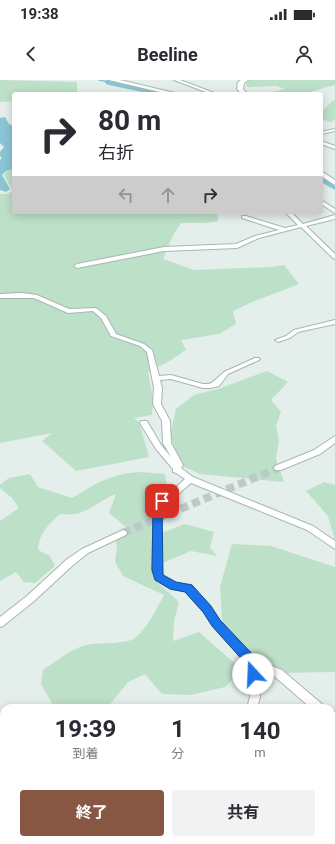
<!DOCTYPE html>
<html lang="ja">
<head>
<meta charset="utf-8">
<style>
  :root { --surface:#fff; --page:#f2f2f3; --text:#2b2b33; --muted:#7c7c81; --accent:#875744 }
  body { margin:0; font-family:Roboto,"Noto Sans JP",sans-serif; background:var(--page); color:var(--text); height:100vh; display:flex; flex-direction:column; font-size:15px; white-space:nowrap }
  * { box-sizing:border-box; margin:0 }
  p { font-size:13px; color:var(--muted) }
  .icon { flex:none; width:22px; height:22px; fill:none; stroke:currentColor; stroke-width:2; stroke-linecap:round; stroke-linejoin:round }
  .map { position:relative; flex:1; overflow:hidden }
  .side { position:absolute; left:0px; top:624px; width:335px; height:140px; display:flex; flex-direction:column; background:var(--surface); border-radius:12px 12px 0 0; box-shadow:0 2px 10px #0003 }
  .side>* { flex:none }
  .hud { position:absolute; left:12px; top:12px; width:311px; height:122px; border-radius:4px; box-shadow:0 2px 10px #0003; background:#fff; color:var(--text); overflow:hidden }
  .pin { position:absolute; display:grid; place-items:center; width:34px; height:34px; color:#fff; margin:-17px; border-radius:8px; box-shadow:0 2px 6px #0006 }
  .me { position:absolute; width:44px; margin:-22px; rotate:340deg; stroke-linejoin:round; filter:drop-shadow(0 0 3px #0008) }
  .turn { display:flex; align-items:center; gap:14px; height:84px; padding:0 20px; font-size:18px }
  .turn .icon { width:52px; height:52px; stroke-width:2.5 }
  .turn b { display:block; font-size:28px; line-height:34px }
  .lanes { display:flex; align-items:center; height:38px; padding:0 20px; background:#0003; justify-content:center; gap:20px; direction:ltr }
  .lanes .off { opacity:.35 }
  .eta { display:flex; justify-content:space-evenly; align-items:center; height:68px; text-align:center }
  .eta b { font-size:24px; font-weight:700; line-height:28px }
  .button { display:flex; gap:8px; margin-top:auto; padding:8px 20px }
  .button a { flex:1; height:46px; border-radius:4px; background:var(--accent); color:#fff; font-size:16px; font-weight:700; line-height:46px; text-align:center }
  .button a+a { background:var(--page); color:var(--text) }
  .status { display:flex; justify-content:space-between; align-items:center; height:28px; padding:0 20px; background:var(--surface); direction:ltr }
  .status svg { height:11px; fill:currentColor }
  header { display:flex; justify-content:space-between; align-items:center; height:52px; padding:0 20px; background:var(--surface); font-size:18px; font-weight:700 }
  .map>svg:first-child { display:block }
  .green { fill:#bde0c9 }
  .water { fill:#8bc4d5 }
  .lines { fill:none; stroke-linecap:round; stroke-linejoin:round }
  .stream-far1 { stroke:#8bc4d5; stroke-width:1.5 }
  .stream { stroke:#8bc4d5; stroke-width:4 }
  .river { fill:#8bc4d5; fill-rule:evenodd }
  .street-tunnel { stroke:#bdcbc8; stroke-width:8; stroke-dasharray:8 4.5; stroke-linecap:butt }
  .street-casing { stroke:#a6b7b3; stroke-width:2 }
  .secondary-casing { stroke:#a2bbb4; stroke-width:2 }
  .street { fill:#fff; fill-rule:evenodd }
  .secondary { fill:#fff; fill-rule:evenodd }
  .route { fill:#1a73e8; stroke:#114b97 }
</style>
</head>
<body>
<div class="status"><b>19:38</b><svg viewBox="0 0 49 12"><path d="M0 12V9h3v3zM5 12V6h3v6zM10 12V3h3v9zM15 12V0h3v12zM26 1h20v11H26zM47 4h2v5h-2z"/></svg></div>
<header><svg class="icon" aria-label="back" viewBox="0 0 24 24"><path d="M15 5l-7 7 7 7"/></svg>Beeline<svg class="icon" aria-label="person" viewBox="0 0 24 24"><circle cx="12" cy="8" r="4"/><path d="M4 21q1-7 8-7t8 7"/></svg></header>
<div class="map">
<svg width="335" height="764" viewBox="0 0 335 764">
  <rect width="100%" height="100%" fill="#e4eeeb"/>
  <g class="green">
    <polygon points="0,0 77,2 77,14 14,14 14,21 0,22"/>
    <polygon points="249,0 335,0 335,5 302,14 265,14 285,9 277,6 247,7 246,3"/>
    <path d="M335 20V39L331 42 321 39V31C327 28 329 23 335 20Z"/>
    <polygon points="14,89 14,132 214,132 218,136 218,141 205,143 181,143 173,155 163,179 194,190 270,187 284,185 299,204 252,222 233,231 236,244 219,254 181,260 186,270 171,280 148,292 153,319 152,335 134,338 139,342 149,377 76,391 42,361 52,353 0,363 0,114 7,114 13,111 4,95 6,92"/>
    <polygon points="267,291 288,302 271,320 281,332 276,346 279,360 276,379 284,402 200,394 182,386 170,356 176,329 194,315 218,309"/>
    <path d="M140 392 165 394 167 406 148 425 156 455 185 444 214 452 210 467 217 476 191 471 153 487 157 502 179 522 174 541 173 561 199 552 242 590 225 607 190 615 162 614 145 594 128 602 107 628H52L53 625 41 604 43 590C58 580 74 566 92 564 102 563 127 564 135 558 148 548 156 529 164 515L123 496 115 482 117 468 115 457 126 447 109 433 116 414C102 419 90 431 76 434 71 435 65 434 60 434 48 445 39 453 38 470L50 476 55 486 35 503 24 502 16 492 0 501V441L19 428 12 418 0 408V405L9 398 30 394 38 407 72 418C97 403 110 394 140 392Z"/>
    <polygon points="324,402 335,405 335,460 328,436 306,411"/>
    <polygon points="232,464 271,466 335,487 335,592 278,593 253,583 223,551 220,507"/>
    <polygon points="109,760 208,760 204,764 107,764"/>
  </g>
  <polygon class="water" points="5,37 9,44 14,46 14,89 6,91 2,95 10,109 6,112 0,110 0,80 2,78 0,76 0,72 4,67 0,63 0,38"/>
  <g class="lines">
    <polyline class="stream-far1" points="99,0 109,2 114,0"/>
    <g class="stream">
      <polyline points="0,643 4,644"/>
      <polyline points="30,760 30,764"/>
    </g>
    <g class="river">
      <polygon points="106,0 112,0 164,11 168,14 152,14 109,5 106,4 105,2"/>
      <polygon points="321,94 335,102 335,110 321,102"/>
    </g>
    <polyline class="street-tunnel" points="123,453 278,388"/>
    <defs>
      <g id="street">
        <polygon points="174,0 180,0 217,14 211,14"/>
        <polygon points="335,49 335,51 321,54 321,52"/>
        <polygon points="321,61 335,66 335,69 321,64"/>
        <polygon points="321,120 335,129 335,133 321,124"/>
        <polygon points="285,132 291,132 303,144 335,135 335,139 306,146 335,174 335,179 333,178 301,147 259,158 237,168 164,171 77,188 74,186 77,184 164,167 236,164 255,156 279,150 242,138 242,136 246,136 285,148 298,145"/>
        <polygon points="22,213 37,215 69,229 96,228 106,236 116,254 144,264 152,270 159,296 171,295 203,304 209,304 213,302 224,292 255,278 259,278 260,279 259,280 228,294 219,306 210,308 203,308 171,299 160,300 162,308 161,324 170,341 171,363 183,385 181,388 193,397 313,446 335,461 335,469 307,450 191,403 162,428 162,490 163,495 176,503 191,505 210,526 219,540 257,580 282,590 323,625 324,628 311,628 274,596 259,590 260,617 257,628 247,628 250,617 248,585 213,546 204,532 185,511 171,509 156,500 152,490 154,427 185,399 176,393 173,392 173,389 156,369 140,343 141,341 147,341 161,365 171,377 163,363 162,341 153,324 154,308 147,272 140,266 111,256 101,238 93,231 68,233 34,218 0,218 0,214"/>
        <polygon points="335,240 335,244 298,252 290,258 278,262 275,260 286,256 294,250"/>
        <polygon points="335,356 335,363 320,374 281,390 275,390 274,388 275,386 314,370"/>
        <polygon points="123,450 126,451 127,453 126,455 88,473 72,486 33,522 3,546 0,547 0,537 27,516 66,480 82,469"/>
        <polygon points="331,630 335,632 335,642 331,640"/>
        <polygon points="94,760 106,760 105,764 93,764"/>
      </g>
      <g id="secondary">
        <polygon points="109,0 120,0 179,14 168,14"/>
        <polygon points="241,0 248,0 244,3 243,9 248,14 242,14 237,9 238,2"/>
        <polygon points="321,91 335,100 335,105 321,96"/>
        <polygon points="0,754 4,756 4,760 8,760 10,764 0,764"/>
      </g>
    </defs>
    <use href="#street" class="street-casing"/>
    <use href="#secondary" class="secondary-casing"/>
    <use href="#street" class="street"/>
    <use href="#secondary" class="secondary"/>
  </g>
  <polygon class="route" points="162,417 167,421 162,427 163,495 176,502 192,505 211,526 220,540 257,579 259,594 257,598 253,599 249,598 247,585 212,546 203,532 185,512 170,509 155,500 152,490 153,426 159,418"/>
</svg>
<div class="pin" style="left:162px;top:421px;background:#d93025"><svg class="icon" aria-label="arrive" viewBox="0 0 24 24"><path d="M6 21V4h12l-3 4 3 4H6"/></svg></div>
<svg class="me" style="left:253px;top:594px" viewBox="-20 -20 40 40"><circle r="19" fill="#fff"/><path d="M0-13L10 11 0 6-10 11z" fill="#1a73e8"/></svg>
<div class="hud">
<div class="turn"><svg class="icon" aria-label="right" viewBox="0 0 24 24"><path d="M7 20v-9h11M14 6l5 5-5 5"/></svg><div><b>80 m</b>右折</div></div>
<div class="lanes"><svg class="icon off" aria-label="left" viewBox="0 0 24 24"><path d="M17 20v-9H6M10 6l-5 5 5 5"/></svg><svg class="icon off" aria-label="ahead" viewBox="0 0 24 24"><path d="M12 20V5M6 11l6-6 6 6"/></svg><svg class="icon" aria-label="right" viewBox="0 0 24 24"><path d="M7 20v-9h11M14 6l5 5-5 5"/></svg></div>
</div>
<section class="side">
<div class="eta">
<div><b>19:39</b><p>到着</p></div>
<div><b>1</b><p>分</p></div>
<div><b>140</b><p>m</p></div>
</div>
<div class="button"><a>終了</a><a>共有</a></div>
</section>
</div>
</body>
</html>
